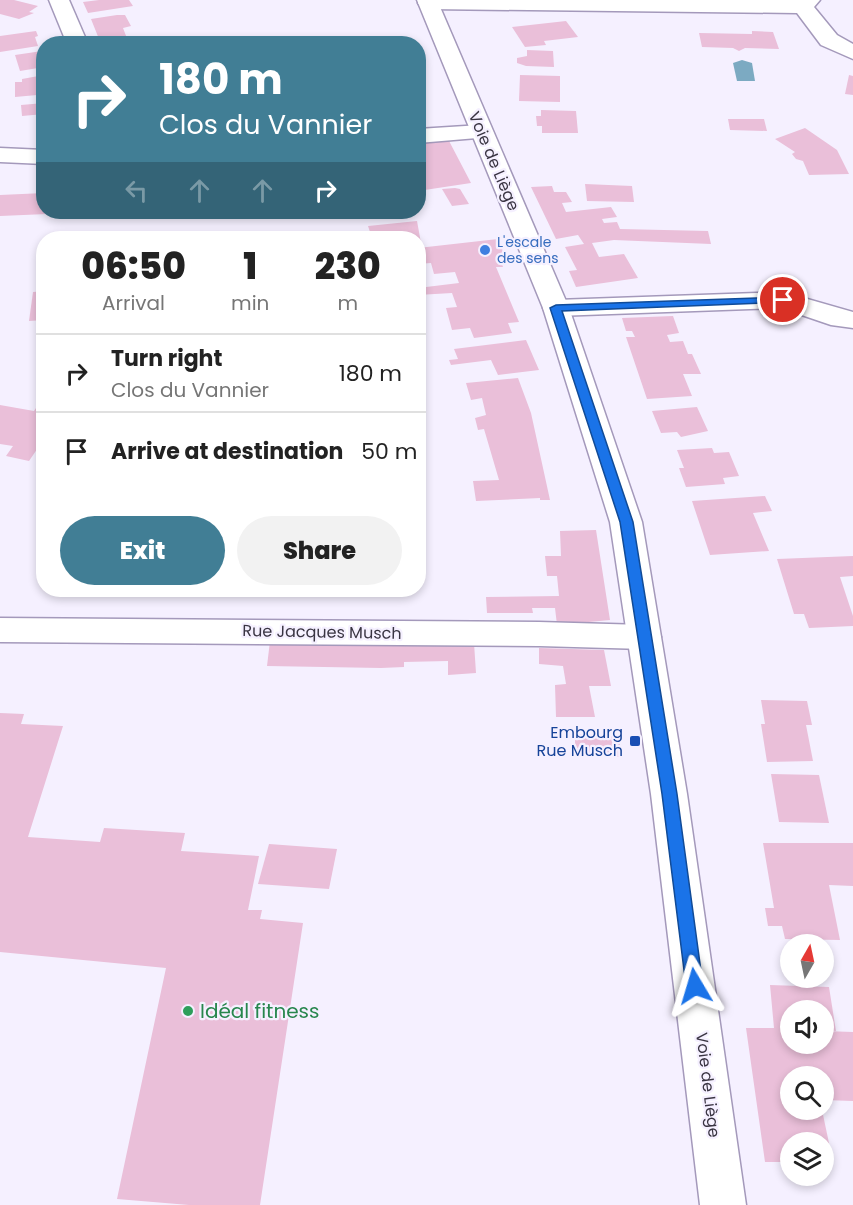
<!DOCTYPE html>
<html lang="en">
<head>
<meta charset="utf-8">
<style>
  :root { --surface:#fff; --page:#f2f2f2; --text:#222; --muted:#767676; --line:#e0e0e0; --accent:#417e95 }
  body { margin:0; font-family:Poppins,sans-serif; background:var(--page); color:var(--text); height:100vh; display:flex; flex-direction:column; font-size:22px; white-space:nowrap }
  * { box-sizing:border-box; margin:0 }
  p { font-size:20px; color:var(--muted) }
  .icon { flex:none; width:33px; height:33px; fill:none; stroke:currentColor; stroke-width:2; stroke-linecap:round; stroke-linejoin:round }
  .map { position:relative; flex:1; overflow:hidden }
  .side { position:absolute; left:36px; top:231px; width:390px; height:366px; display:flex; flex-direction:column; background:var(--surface); border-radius:24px; box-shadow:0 3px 9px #0003 }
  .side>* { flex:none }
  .banner { position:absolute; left:36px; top:36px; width:390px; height:183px; border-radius:24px; box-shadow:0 3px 9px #0003; background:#417e95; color:#fff; overflow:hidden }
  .needle { width:39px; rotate:9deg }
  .buttons { position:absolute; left:780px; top:934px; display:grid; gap:12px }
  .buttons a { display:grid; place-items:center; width:54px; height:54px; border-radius:50%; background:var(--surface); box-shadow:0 3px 9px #0003; font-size:30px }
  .pin { position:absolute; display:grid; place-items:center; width:51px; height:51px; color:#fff; margin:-26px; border:3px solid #fff; border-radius:50%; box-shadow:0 2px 6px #0007 }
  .me { position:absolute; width:66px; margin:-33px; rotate:353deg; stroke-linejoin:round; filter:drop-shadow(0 0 4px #0008) }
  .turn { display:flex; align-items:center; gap:21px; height:126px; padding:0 24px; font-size:27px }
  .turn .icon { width:78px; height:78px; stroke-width:2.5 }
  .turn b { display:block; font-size:42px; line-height:51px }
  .lanes { display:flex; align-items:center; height:57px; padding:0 24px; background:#0003; justify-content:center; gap:30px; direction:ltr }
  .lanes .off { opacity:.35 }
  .eta { display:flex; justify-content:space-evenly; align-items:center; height:102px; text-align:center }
  .eta b { font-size:36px; font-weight:800; line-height:42px }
  .action { display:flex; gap:12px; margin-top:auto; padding:12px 24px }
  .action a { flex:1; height:69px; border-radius:36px; background:var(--accent); color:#fff; font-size:24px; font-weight:800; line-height:69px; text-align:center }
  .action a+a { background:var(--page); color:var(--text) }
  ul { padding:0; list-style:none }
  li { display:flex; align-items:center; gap:18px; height:78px; padding:0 24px; border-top:2px solid var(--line) }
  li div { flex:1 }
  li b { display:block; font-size:22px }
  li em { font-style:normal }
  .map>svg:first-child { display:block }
  .water { fill:#7caac2 }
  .building { fill:#eabfd9 }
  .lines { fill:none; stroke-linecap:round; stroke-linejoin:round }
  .minor-casing { stroke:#a499bb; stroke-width:3 }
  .tertiary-casing { stroke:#a499bb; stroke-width:3 }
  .minor { fill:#fff; fill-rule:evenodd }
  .tertiary { fill:#fff; fill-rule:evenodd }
  .route { fill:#1a73e8; stroke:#114b97; stroke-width:1.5 }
  .shop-dot { fill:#3f7fe0; stroke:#f5f0ff; stroke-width:2 }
  .transit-dot { fill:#1a4fb4; stroke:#f5f0ff; stroke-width:2 }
  .leisure-dot { fill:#2e9e5b; stroke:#f5f0ff; stroke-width:2 }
  .labels { text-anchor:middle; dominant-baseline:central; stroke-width:4.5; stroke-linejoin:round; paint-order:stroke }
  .far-shop-label { font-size:14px; fill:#366cbe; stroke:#f5f0ff; text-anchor:start }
  .street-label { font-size:16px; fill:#393442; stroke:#f5f0ff }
  .transit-label { font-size:16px; fill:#164399; stroke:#f5f0ff; text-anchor:end }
  .near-leisure-label { font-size:20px; fill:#27864d; stroke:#f5f0ff; text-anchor:start }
</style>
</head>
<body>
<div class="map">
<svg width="853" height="1205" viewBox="0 0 853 1205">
  <rect width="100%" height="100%" fill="#f5f0ff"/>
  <polygon class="water" points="742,60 752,63 755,81 737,81 733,63"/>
  <g class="building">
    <polygon points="0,0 14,0 38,6 29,12 34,13 19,19 0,14"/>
    <polygon points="99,0 129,0 133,6 88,13 83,2"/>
    <polygon points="117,15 125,15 131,26 123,28 128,41 101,44 91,19"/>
    <polygon points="566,21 578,37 544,41 546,45 525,47 512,27"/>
    <polygon points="36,31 38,36 35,37 38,46 0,52 0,36"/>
    <polygon points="752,31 773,32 779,49 745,48 739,51 733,48 702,47 699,33 752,34"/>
    <polygon points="527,50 553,51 554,67 526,66 517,63 517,58 527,56"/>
    <polygon points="42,51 44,67 20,71 15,55"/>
    <polygon points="44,75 44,92 36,93 37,95 15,97 15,82 22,82 22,79"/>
    <polygon points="520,75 560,76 560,102 519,101"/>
    <polygon points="849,75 853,76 853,95 845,94"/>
    <polygon points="44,103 44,114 22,116 21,105"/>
    <polygon points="541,110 576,111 578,133 542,133 542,126 537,126 536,116 541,116"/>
    <polygon points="728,119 764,119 767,131 730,130"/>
    <polygon points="805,128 837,150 849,174 809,175 803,161 796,159 792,154 795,152 775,139"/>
    <polygon points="448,139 471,183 418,191 418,181 421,181 418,174 418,142"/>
    <polygon points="585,184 632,186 634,202 587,201"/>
    <polygon points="552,186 554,192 566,192 572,202 562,203 566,212 611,207 617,217 602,219 604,223 617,222 620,229 708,231 711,244 614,240 592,243 599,257 624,254 638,278 576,287 569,271 577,270 565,247 584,244 578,235 556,239 531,187"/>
    <polygon points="455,188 460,189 469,204 452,206 442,189"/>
    <polygon points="44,193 44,212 47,212 47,214 0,216 0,195"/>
    <polygon points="417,221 421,243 418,243 418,238 372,238 368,226"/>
    <polygon points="498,239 505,256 499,257 503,267 496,267 519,322 508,323 512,333 474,338 470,328 452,330 446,308 457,307 452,293 418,295 418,288 459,283 455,272 434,274 431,263 418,264 418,248"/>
    <polygon points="44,291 44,320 29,321 33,292"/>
    <polygon points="673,316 679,333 667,335 670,342 683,341 688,354 692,354 701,374 683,374 692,396 647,399 626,337 635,337 632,331 626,331 622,318"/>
    <polygon points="526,340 539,370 498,375 491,360 451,365 449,360 458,359 454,349"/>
    <polygon points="518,378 531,413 550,500 540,500 540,498 476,501 473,481 499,480 484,429 478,430 475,418 486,415 482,398 471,400 466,383"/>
    <polygon points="0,405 34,411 36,408 44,409 44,439 29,461 6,456 13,446 0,444"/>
    <polygon points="697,407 708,431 681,437 677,432 661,433 652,411"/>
    <polygon points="712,448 714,453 729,452 739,476 723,478 725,484 686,487 679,468 684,468 677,450"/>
    <polygon points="765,496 772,511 753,513 769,551 710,555 692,501"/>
    <polygon points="596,530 610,620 557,625 555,608 532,608 533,613 487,613 486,597 559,596 557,576 547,576 545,556 561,556 560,531"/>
    <polygon points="853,556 853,576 840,577 853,616 853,626 809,628 804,614 794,614 777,559"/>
    <polygon points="270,641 474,643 476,673 448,675 448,661 404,662 404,667 381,668 267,666"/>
    <polygon points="539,648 604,650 611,686 589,686 595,717 556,717 555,685 566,684 563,666 539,664"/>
    <polygon points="761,700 807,701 812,725 806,725 813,761 767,762 761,724 765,724"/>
    <polygon points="0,713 24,714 21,724 63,726 28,837 100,842 104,828 185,833 181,851 259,856 248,910 262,910 260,919 303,923 260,1205 189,1205 117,1199 166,968 0,952"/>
    <polygon points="575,734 620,736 620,757 575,754"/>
    <polygon points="771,774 819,775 829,823 779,822"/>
    <polygon points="763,843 853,843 853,886 829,885 840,940 785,939 782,926 768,926 765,908 774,908"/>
    <polygon points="269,844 337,849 329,889 258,884"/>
    <polygon points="770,985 829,987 836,1031 824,1030 824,1011 790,1011 790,1044 824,1044 824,1031 853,1032 853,1101 824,1100 824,1077 790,1077 790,1110 822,1110 833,1162 824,1162 824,1143 790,1143 790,1162 765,1162 746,1028 774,1028"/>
  </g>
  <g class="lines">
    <defs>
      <g id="minor">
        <polygon points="49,0 69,0 88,44 67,44"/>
        <polygon points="420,0 820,0 814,7 837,35 853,44 853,59 821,45 797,13 428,9 421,7 418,3"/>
        <polygon points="481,125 489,127 493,132 489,137 418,143 418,129"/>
        <polygon points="0,148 44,150 44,164 0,162"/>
        <polygon points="783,292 853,312 853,328 831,325 781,308 556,316 546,314 543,308 546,302 556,300"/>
        <polygon points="0,618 539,622 644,625 656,628 661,637 656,646 644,649 539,646 0,642"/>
      </g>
      <polygon id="tertiary" points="417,0 437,0 569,308 642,522 687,794 746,1205 700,1205 651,794 610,522 543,308"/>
    </defs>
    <use href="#minor" class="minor-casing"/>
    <use href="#tertiary" class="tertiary-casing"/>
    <use href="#minor" class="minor"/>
    <use href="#tertiary" class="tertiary"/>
  </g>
  <polygon class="route" points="783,297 789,300 787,302 562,311 633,522 677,794 703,986 701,991 695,993 689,991 686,986 662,794 620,522 550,308 556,305"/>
  <circle class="shop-dot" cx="485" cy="250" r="6"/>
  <rect class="transit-dot" x="629" y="735" width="12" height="12" rx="3"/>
  <circle class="leisure-dot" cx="188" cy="1011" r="6"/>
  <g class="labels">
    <g class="far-shop-label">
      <text x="497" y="242">L'escale<tspan x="497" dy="16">des sens</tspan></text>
    </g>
    <g class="street-label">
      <text transform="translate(494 161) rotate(67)">Voie de Liège</text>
      <text transform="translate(322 632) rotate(1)">Rue Jacques Musch</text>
      <text transform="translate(708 1085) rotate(83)">Voie de Liège</text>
    </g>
    <g class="transit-label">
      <text x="623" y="732">Embourg<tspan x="623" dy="18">Rue Musch</tspan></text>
    </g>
    <g class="near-leisure-label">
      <text x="200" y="1011">Idéal fitness</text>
    </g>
  </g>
</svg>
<div class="buttons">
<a><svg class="needle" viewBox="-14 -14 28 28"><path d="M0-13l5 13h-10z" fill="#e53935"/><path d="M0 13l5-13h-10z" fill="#767676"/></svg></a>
<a><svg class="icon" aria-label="sound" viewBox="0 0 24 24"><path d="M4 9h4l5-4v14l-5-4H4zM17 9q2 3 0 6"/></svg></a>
<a><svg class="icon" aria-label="search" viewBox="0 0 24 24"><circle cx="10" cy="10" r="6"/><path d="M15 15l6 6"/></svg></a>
<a><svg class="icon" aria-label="layers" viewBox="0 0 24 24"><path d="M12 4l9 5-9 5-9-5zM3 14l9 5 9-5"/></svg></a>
</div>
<div class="pin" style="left:783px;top:300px;background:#d93025"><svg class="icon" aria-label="arrive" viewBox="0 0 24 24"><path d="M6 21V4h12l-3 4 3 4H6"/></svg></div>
<svg class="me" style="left:695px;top:986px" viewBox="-20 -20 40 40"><path d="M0-17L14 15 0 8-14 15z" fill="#1a73e8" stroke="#fff" stroke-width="4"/></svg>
<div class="banner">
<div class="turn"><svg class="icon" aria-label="right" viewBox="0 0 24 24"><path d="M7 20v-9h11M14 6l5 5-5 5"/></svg><div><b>180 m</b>Clos du Vannier</div></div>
<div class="lanes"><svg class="icon off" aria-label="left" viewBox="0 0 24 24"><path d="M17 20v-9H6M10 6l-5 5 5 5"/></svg><svg class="icon off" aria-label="ahead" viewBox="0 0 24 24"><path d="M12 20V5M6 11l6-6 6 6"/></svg><svg class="icon off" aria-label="ahead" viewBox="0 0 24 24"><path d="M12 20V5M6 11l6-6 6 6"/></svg><svg class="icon" aria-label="right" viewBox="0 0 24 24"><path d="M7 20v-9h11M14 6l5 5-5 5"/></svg></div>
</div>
<section class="side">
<div class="eta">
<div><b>06:50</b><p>Arrival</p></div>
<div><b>1</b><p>min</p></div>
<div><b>230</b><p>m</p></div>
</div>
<ul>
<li><svg class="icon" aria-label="right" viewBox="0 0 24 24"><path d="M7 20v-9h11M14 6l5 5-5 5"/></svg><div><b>Turn right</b><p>Clos du Vannier</p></div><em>180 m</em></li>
<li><svg class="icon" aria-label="arrive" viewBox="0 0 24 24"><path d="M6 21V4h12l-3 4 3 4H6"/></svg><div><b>Arrive at destination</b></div><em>50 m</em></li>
</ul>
<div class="action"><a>Exit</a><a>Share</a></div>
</section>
</div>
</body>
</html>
